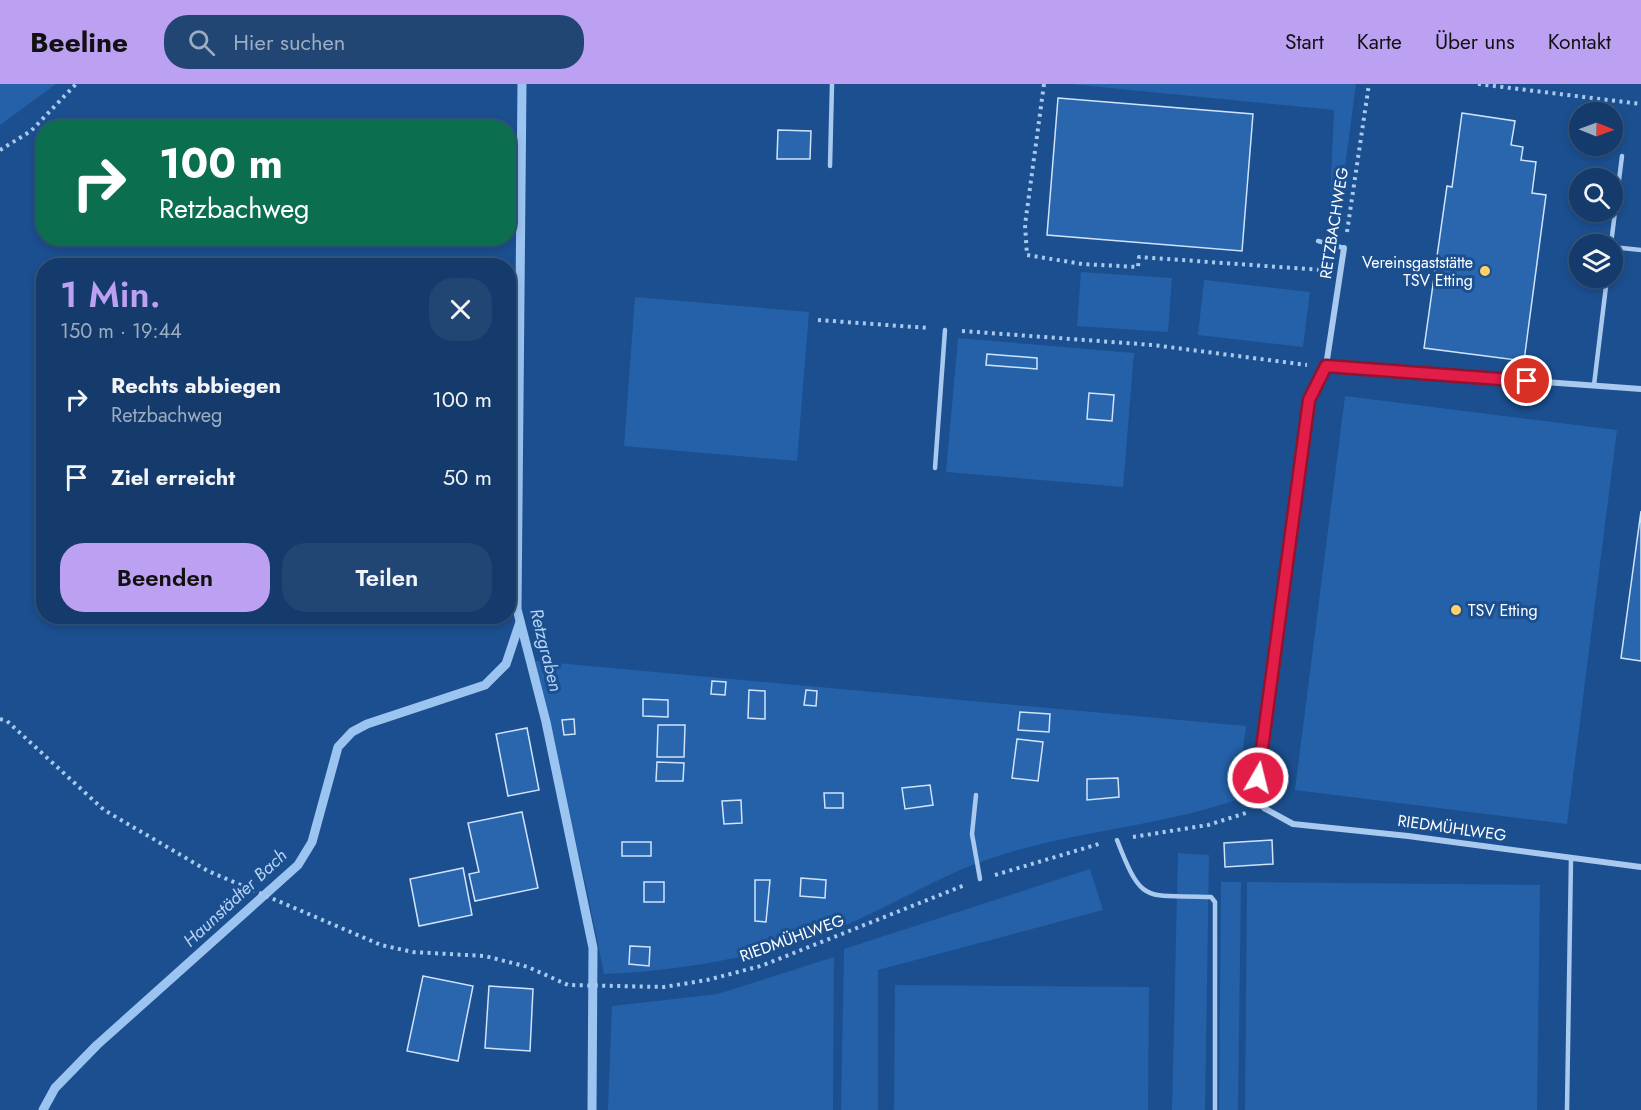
<!DOCTYPE html>
<html lang="de">
<head>
<meta charset="utf-8">
<style>
  :root { --surface:#143b6b; --page:#214673; --text:#f1f3f6; --muted:#9dadc1; --line:#33557e; --accent:#bca0f2 }
  body { margin:0; font-family:Jost,sans-serif; background:var(--page); color:var(--text); height:100vh; display:flex; flex-direction:column; font-size:22px; white-space:nowrap }
  * { box-sizing:border-box; margin:0 }
  p { font-size:20px; color:var(--muted) }
  .icon { flex:none; width:33px; height:33px; fill:none; stroke:currentColor; stroke-width:2; stroke-linecap:round; stroke-linejoin:round }
  .map { position:relative; flex:1; overflow:hidden }
  .side { position:absolute; left:36px; top:174px; width:480px; height:366px; display:flex; flex-direction:column; background:var(--surface); border-radius:24px; box-shadow:0 3px 9px #0003,0 0 0 2px var(--line) }
  .side>* { flex:none }
  .guide { position:absolute; left:36px; top:36px; width:480px; height:126px; border-radius:24px; box-shadow:0 3px 9px #0003,0 0 0 2px var(--line); background:#0b6e4f; color:#fff; overflow:hidden }
  .needle { width:39px; rotate:91deg }
  .fabs { position:absolute; left:1569px; top:18px; display:grid; gap:12px }
  .fabs a { display:grid; place-items:center; width:54px; height:54px; border-radius:50%; background:var(--surface); box-shadow:0 3px 9px #0003,0 0 0 2px var(--line); font-size:30px }
  .pin { position:absolute; display:grid; place-items:center; width:51px; height:51px; color:#fff; margin:-26px; border:3px solid #fff; border-radius:50%; box-shadow:0 2px 6px #0007 }
  .me { position:absolute; width:66px; margin:-33px; rotate:8deg; stroke-linejoin:round; filter:drop-shadow(0 0 4px #0008) }
  .turn { display:flex; align-items:center; gap:21px; height:126px; padding:0 24px; font-size:27px }
  .turn .icon { width:78px; height:78px; stroke-width:2.5 }
  .turn b { display:block; font-size:42px; line-height:51px }
  .round { display:grid; place-items:center; flex:none; width:63px; height:63px; border-radius:24px; background:var(--page) }
  .headline { display:flex; align-items:center; justify-content:space-between; height:102px; padding:0 24px }
  h1 { font-size:36px; font-weight:600; line-height:45px; color:var(--accent) }
  .primary-button { display:flex; gap:12px; margin-top:auto; padding:12px 24px }
  .primary-button a { flex:1; height:69px; border-radius:24px; background:var(--accent); color:#111; font-size:24px; font-weight:600; line-height:69px; text-align:center }
  .primary-button a+a { background:var(--page); color:var(--text) }
  ul { padding:0; list-style:none }
  li { display:flex; align-items:center; gap:18px; height:78px; padding:0 24px }
  li div { flex:1 }
  li b { display:block; font-size:22px }
  li em { font-style:normal }
  header { display:flex; align-items:center; gap:36px; box-sizing:border-box; height:84px; padding:0 30px; background:var(--accent); color:#111 }
  header strong { font-size:28px }
  nav { display:flex; gap:33px; margin-inline-start:auto; font-size:21px }
  .search { width:420px; height:54px; background:var(--page); display:flex; align-items:center; gap:15px; box-sizing:border-box; padding:0 21px; border-radius:24px; color:var(--muted); font-size:22px }
  .map>svg:first-child { display:block }
  .green { fill:#2461a8 }
  .lines { fill:none; stroke-linecap:round; stroke-linejoin:round }
  .stream { stroke:#9cc4f0; stroke-width:9 }
  .building { fill:#2a66ad; stroke:#cfe3fa; stroke-width:1.5 }
  .path { stroke:#a9c9ee; stroke-width:4; stroke-dasharray:3 4.5; stroke-linecap:butt }
  .lane { stroke:#a9c9ee; stroke-width:4.5 }
  .street { stroke:#a9c9ee; stroke-width:6 }
  .route-casing { stroke:#92132f; stroke-width:15 }
  .route { stroke:#e11d48; stroke-width:10 }
  .poi-dot { fill:#ffd166; stroke:#1b4f8f; stroke-width:2 }
  .labels { text-anchor:middle; dominant-baseline:central; stroke-width:6; stroke-linejoin:round; paint-order:stroke }
  .street-label { font-size:16px; fill:#fff; stroke:#1b4f8f }
  .poi-label { font-size:16px; fill:#fff; stroke:#1b4f8f; text-anchor:end }
  .water-label { font-size:18px; font-style:italic; fill:#b5d3f5; stroke:#1b4f8f }
</style>
</head>
<body>
<header>
<strong>Beeline</strong>
<div class="search"><svg class="icon" aria-label="search" viewBox="0 0 24 24"><circle cx="10" cy="10" r="6"/><path d="M15 15l6 6"/></svg>Hier suchen</div>
<nav><a>Start</a><a>Karte</a><a>Über uns</a><a>Kontakt</a></nav>
</header>
<div class="map">
<svg width="1641" height="1026" viewBox="0 0 1641 1026">
  <rect width="100%" height="100%" fill="#1b4f8f"/>
  <g class="green">
    <polygon points="0,0 56,0 0,41"/>
    <polygon points="1070,0 1356,0 1340,121 1330,119 1334,26"/>
    <polygon points="1081,188 1172,194 1168,248 1077,242"/>
    <polygon points="1204,196 1310,208 1303,263 1198,251"/>
    <polygon points="635,213 809,228 797,377 624,362"/>
    <polygon points="958,254 1134,269 1123,403 946,388"/>
    <polygon points="1345,312 1617,346 1567,740 1295,706"/>
    <path d="M535 577 1246 642 1236 716C1157 743 1072 747 992 774 937 792 886 826 831 847 758 873 681 887 604 890L586 802Z"/>
    <polygon points="1178,769 1209,771 1205,1026 1172,1026"/>
    <polygon points="1090,785 1103,826 878,886 878,1026 841,1026 844,865"/>
    <polygon points="1221,798 1241,798 1238,1026 1219,1026"/>
    <polygon points="1247,798 1540,801 1537,1026 1245,1026"/>
    <polygon points="834,873 833,1026 608,1026 612,922 718,910"/>
    <polygon points="895,901 1149,903 1148,1026 894,1026"/>
  </g>
  <g class="lines">
    <g class="stream">
      <polyline points="522,0 517,525 546,638 593,864 592,1026"/>
      <polyline points="43,1026 55,1004 97,961 298,781 312,758 338,663 352,648 367,640 485,601 506,580 520,538"/>
    </g>
  </g>
  <g class="building">
    <polygon points="1058,14 1253,30 1242,167 1047,151"/>
    <polygon points="1462,29 1515,37 1511,61 1523,63 1521,76 1536,78 1532,109 1546,111 1524,277 1424,264 1447,102 1452,103"/>
    <polygon points="778,46 811,47 810,75 777,75"/>
    <polygon points="987,270 1037,274 1037,285 986,281"/>
    <polygon points="1089,309 1114,311 1112,337 1087,335"/>
    <polygon points="1641,427 1641,577 1621,574"/>
    <polygon points="712,597 726,598 725,611 711,610"/>
    <polygon points="749,606 765,607 765,635 748,634"/>
    <polygon points="806,606 817,607 816,622 804,621"/>
    <polygon points="643,615 668,616 668,633 643,632"/>
    <polygon points="1020,628 1050,630 1049,648 1018,646"/>
    <polygon points="574,635 575,650 564,651 562,636"/>
    <polygon points="658,641 685,641 684,673 657,673"/>
    <polygon points="527,644 539,706 508,712 496,650"/>
    <polygon points="1017,655 1043,658 1038,697 1012,694"/>
    <polygon points="657,678 684,679 683,697 656,697"/>
    <polygon points="1118,694 1119,713 1087,716 1087,695"/>
    <polygon points="930,701 933,721 905,725 902,704"/>
    <polygon points="824,709 843,709 843,724 825,724"/>
    <polygon points="741,716 742,739 724,740 722,717"/>
    <polygon points="522,728 538,804 475,817 469,790 479,788 468,739"/>
    <polygon points="1272,756 1273,780 1225,783 1224,759"/>
    <rect x="622" y="758" width="29" height="14"/>
    <polygon points="463,784 472,831 419,842 410,795"/>
    <polygon points="801,794 826,796 825,814 800,812"/>
    <polygon points="755,796 770,796 766,838 755,837"/>
    <rect x="644" y="798" width="20" height="20"/>
    <polygon points="630,862 650,863 649,882 629,880"/>
    <polygon points="423,892 473,902 458,977 407,967"/>
    <polygon points="489,902 533,905 530,967 485,964"/>
  </g>
  <g class="lines">
    <g class="path">
      <polyline points="1044,0 1025,141 1027,171 1082,180 1138,183 1139,173 1322,186"/>
      <polyline points="1478,0 1641,20"/>
      <polyline points="0,66 31,47 76,0"/>
      <polyline points="1347,148 1369,0"/>
      <polyline points="818,236 928,244"/>
      <polyline points="962,247 1153,261 1307,281"/>
      <polyline points="0,635 7,637 104,726 208,787 381,861 413,868 485,872 528,883 568,901 664,903 707,896 761,882 965,801"/>
      <polyline points="1133,753 1208,741 1249,728"/>
      <polyline points="995,791 1102,759"/>
    </g>
    <g class="lane">
      <polyline points="830,82 832,0"/>
      <polyline points="1318,157 1344,164"/>
      <polyline points="1611,160 1622,72"/>
      <polyline points="1612,163 1641,166"/>
      <polyline points="1594,301 1607,194"/>
      <polyline points="935,384 945,246"/>
      <polyline points="976,711 972,750 980,795"/>
      <path d="M1117 756C1143 823 1145 810 1211 813L1215 818V1026"/>
      <polyline points="1567,1026 1571,774"/>
    </g>
    <g class="street">
      <polyline points="1344,164 1326,282 1309,316 1258,694 1264,724 1293,740 1408,752 1641,783"/>
      <polyline points="1326,282 1641,305"/>
    </g>
  </g>
  <g class="lines">
    <defs>
      <polyline id="route" points="1258,694 1309,316 1326,282 1527,297"/>
    </defs>
    <use href="#route" class="route-casing"/>
    <use href="#route" class="route"/>
  </g>
  <g class="poi-dot">
    <circle cx="1485" cy="187" r="6"/>
    <circle cx="1456" cy="526" r="6"/>
  </g>
  <g class="labels">
    <g class="street-label">
      <text transform="translate(1334 139) rotate(-81)">RETZBACHWEG</text>
      <text transform="translate(1452 744) rotate(8)">RIEDMÜHLWEG</text>
      <text transform="translate(792 854) rotate(-20)">RIEDMÜHLWEG</text>
    </g>
    <g class="poi-label">
      <text x="1473" y="178">Vereinsgaststätte<tspan x="1473" dy="18">TSV Etting</tspan></text>
      <text x="1468" y="526" text-anchor="start">TSV Etting</text>
    </g>
    <g class="water-label">
      <text transform="translate(546 566) rotate(76)">Retzgraben</text>
      <text transform="translate(235 814) rotate(-43)">Haunstädter Bach</text>
    </g>
  </g>
</svg>
<div class="fabs">
<a><svg class="needle" viewBox="-14 -14 28 28"><path d="M0-13l5 13h-10z" fill="#e53935"/><path d="M0 13l5-13h-10z" fill="#9dadc1"/></svg></a>
<a><svg class="icon" aria-label="search" viewBox="0 0 24 24"><circle cx="10" cy="10" r="6"/><path d="M15 15l6 6"/></svg></a>
<a><svg class="icon" aria-label="layers" viewBox="0 0 24 24"><path d="M12 4l9 5-9 5-9-5zM3 14l9 5 9-5"/></svg></a>
</div>
<div class="pin" style="left:1527px;top:297px;background:#d93025"><svg class="icon" aria-label="arrive" viewBox="0 0 24 24"><path d="M6 21V4h12l-3 4 3 4H6"/></svg></div>
<svg class="me" style="left:1258px;top:694px" viewBox="-20 -20 40 40"><circle r="17" fill="#e11d48" stroke="#fff" stroke-width="3"/><path d="M0-11L8 9 0 5-8 9z" fill="#fff"/></svg>
<div class="guide">
<div class="turn"><svg class="icon" aria-label="right" viewBox="0 0 24 24"><path d="M7 20v-9h11M14 6l5 5-5 5"/></svg><div><b>100 m</b>Retzbachweg</div></div>
</div>
<section class="side">
<div class="headline"><div><h1>1 Min.</h1><p>150 m · 19:44</p></div><a class="round"><svg class="icon" aria-label="close" viewBox="0 0 24 24"><path d="M6 6l12 12M18 6L6 18"/></svg></a></div>
<ul>
<li><svg class="icon" aria-label="right" viewBox="0 0 24 24"><path d="M7 20v-9h11M14 6l5 5-5 5"/></svg><div><b>Rechts abbiegen</b><p>Retzbachweg</p></div><em>100 m</em></li>
<li><svg class="icon" aria-label="arrive" viewBox="0 0 24 24"><path d="M6 21V4h12l-3 4 3 4H6"/></svg><div><b>Ziel erreicht</b></div><em>50 m</em></li>
</ul>
<div class="primary-button"><a>Beenden</a><a>Teilen</a></div>
</section>
</div>
</body>
</html>
